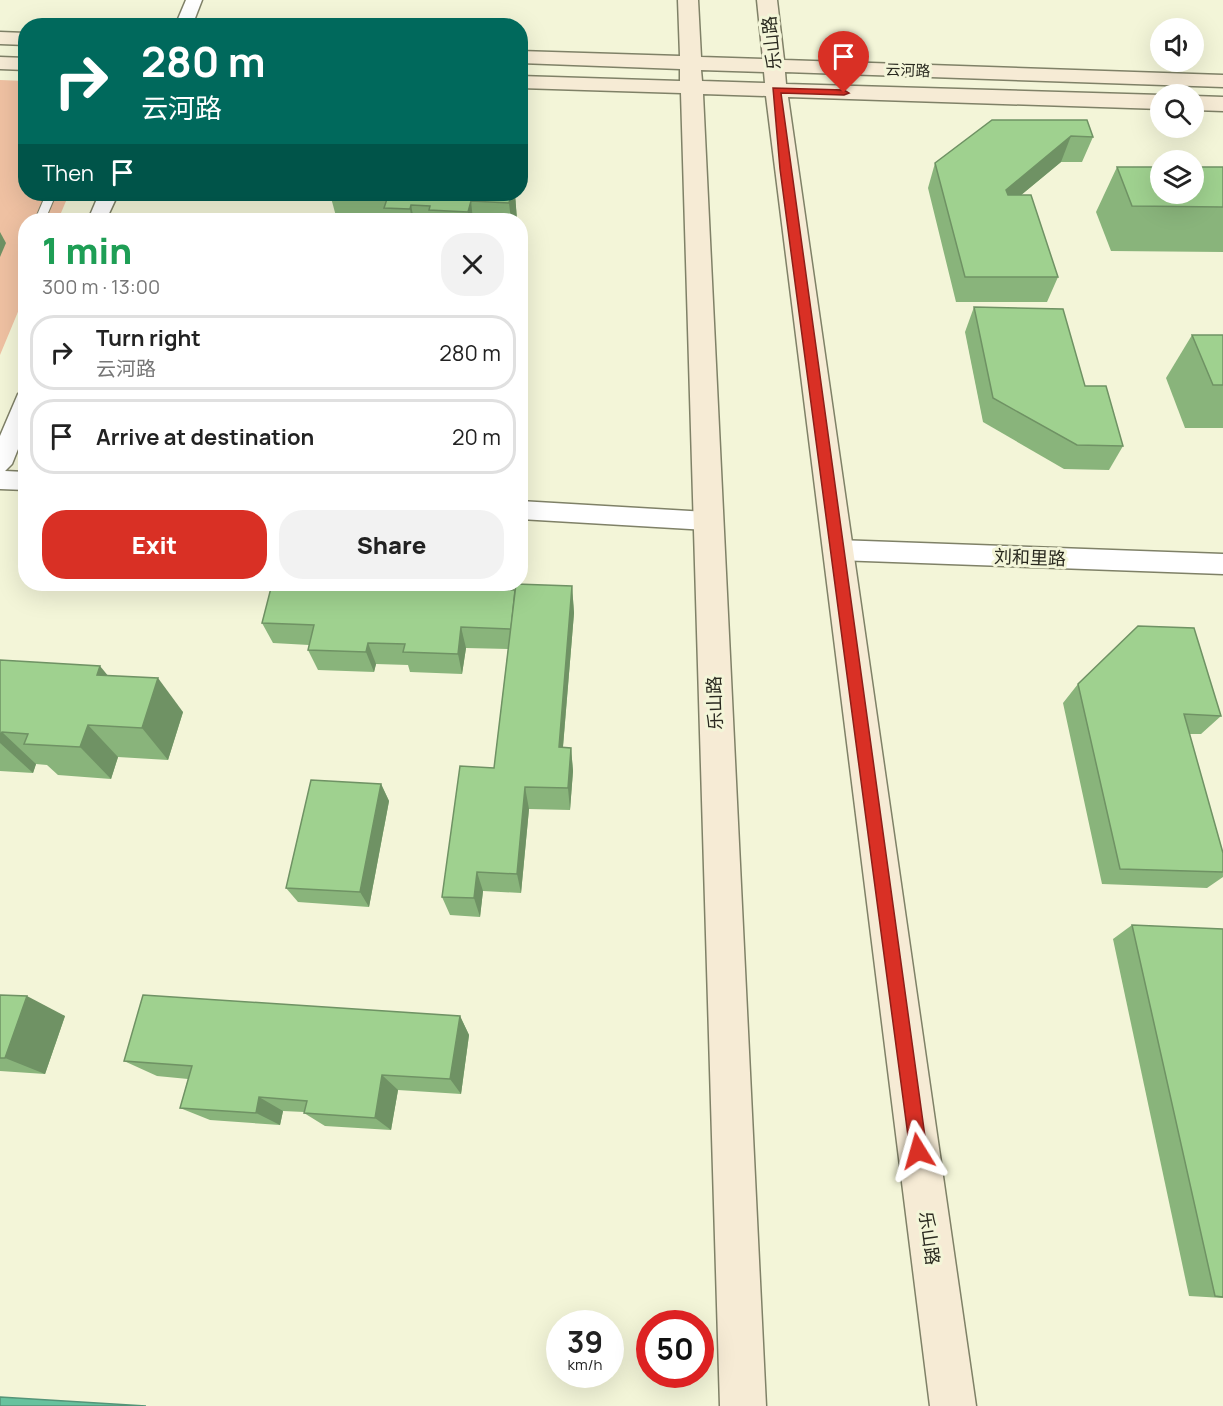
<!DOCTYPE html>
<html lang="en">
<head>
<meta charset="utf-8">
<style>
  :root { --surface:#fff; --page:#f2f2f2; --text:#222; --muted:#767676; --line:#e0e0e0; --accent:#d93025 }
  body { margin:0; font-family:Manrope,"Noto Sans SC",sans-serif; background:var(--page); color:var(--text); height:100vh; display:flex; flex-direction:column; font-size:22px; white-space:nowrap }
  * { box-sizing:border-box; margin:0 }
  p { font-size:20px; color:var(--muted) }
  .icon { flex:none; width:33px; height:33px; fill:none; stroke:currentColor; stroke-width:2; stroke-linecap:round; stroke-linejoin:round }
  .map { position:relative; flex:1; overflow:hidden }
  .side { position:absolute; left:18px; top:213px; width:510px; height:378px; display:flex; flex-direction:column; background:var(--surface); border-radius:24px; box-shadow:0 6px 24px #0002 }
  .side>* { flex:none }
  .hud { position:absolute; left:18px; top:18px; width:510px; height:183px; border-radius:24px; box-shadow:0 6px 24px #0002; background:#00695c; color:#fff; overflow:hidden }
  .tools { position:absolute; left:1150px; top:18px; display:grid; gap:12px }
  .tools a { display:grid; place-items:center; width:54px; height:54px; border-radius:50%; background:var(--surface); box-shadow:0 6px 24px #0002; font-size:30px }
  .speed { position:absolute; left:546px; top:1310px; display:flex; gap:12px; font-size:30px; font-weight:700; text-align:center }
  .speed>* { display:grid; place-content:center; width:78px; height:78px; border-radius:50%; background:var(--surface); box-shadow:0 6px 24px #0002; line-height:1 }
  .speed small { font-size:15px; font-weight:400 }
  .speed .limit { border:9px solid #d22; background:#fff; color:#111 }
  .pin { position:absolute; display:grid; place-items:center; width:51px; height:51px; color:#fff; margin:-62px -26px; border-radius:50% 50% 50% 0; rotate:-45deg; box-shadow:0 0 6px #0007 }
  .pin .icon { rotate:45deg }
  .me { position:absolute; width:66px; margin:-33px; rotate:352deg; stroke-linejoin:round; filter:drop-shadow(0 0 4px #0008) }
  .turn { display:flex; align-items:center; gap:21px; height:126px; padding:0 24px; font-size:27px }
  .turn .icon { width:78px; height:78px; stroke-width:2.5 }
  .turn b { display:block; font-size:42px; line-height:51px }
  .then { display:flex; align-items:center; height:57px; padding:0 24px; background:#0003; gap:12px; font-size:22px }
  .round { display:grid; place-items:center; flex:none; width:63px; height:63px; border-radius:24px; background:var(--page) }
  .summary { display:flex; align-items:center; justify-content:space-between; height:102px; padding:0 24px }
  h1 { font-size:36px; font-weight:800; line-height:45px; color:#1e9e55 }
  .action { display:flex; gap:12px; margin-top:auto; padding:12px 24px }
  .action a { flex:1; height:69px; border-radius:24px; background:var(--accent); color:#fff; font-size:24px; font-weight:800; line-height:69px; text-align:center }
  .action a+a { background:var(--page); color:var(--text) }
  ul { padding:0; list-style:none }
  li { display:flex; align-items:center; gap:18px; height:75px; margin:0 12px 9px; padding:0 12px; border:3px solid var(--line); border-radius:24px }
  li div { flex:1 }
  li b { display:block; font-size:22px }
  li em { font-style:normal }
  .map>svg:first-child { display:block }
  .green { fill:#efc1a2 }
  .water { fill:#67c29e; stroke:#549478; stroke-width:1.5 }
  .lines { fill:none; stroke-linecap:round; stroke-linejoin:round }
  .lane-casing { stroke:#7f8167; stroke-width:2 }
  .street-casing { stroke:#7f8167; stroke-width:3 }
  .secondary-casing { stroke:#7f8167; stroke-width:3 }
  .lane { fill:#fff; fill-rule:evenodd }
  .street { fill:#fff; fill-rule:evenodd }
  .secondary { fill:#f6ebd5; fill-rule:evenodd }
  .wall { fill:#89b47b }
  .shaded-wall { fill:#6f9264 }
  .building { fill:#9fd18f; stroke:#6f9264; stroke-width:1.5 }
  .route { fill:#d93025; stroke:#8d1f18; stroke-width:1.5 }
  .labels { text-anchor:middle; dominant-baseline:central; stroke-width:6; stroke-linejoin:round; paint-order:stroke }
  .far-street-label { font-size:15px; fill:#29291f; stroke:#f3f5d8 }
  .street-label { font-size:18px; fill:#29291f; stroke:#f3f5d8 }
</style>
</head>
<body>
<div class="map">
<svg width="1223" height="1406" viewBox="0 0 1223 1406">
  <rect width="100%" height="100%" fill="#f3f5d8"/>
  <polygon class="green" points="0,80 25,81 26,194 69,194 58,220 26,220 25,295 0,355"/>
  <polygon class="water" points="0,1397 146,1406 0,1406"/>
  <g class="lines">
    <defs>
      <polygon id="lane" points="46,194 56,194 45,220 35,220"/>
      <g id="street">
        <polygon points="186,0 202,0 192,26 175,26"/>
        <polygon points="99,194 118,194 106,220 88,220"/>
        <polygon points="26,392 26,429 12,464 5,471 26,472 26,490 0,489 0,436 18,394"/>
        <polygon points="520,501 707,512 716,514 719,521 716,528 707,530 520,519"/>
        <polygon points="837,540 1223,554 1223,574 837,560 828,557 825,550 828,543"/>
      </g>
      <g id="secondary">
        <path d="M678 0H698L701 57 763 59 757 0H777L784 60 1223 75V87L785 72 786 84 1161 95V109L788 97 976 1406H930L766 96 703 94 766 1406H720L681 93 520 88V76L680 81V69L520 63V51L680 56ZM701 70 764 72 765 83 702 81Z"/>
        <polygon points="0,32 26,33 26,45 0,44"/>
        <polygon points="0,57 26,58 26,70 0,69"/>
        <polygon points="1194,96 1223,97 1223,111 1194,110"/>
      </g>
    </defs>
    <use href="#lane" class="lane-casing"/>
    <use href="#street" class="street-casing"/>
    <use href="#secondary" class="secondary-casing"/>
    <use href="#lane" class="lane"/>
    <use href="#street" class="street"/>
    <use href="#secondary" class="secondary"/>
  </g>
  <g class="wall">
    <polygon points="992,120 1093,137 1082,162 1061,162 1021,195 1058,277 1047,302 956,302 928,188 935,163"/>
    <polygon points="1117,167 1223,167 1223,252 1111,251 1096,212"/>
    <polygon points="330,194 515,194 517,220 337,220"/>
    <polygon points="974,307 1085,386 1123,446 1109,470 1064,469 983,422 965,332"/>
    <polygon points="1192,335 1223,335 1223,428 1185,428 1166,378"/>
    <polygon points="572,586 574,613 563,747 571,748 573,771 570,810 529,809 521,893 483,891 480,917 450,915 442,897 494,768 508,649 466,648 462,674 410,672 408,665 376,664 374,672 318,670 308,650 309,645 273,643 262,623 515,590"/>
    <polygon points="0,660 108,676 183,712 168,760 118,757 111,779 58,775 47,765 36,764 33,773 0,771"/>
    <polygon points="1078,684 1221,716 1201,734 1189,734 1223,853 1223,877 1207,888 1102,884 1063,703"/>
    <polygon points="381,784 389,801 369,907 298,902 286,888"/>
    <polygon points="1132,925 1223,929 1223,1298 1189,1296 1113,939"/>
    <polygon points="0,995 65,1016 45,1074 0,1071"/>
    <polygon points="460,1016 469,1035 461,1094 398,1090 391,1130 325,1126 304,1113 304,1112 283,1111 280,1125 210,1120 180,1108 188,1079 157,1076 124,1061"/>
  </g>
  <g class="shaded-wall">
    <polygon points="1071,136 1061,162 997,215 1006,190"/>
    <polygon points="511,194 515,194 517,220 511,220 509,203"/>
    <polygon points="471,201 473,220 469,220 468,212"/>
    <polygon points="411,205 414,220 412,220 410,209"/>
    <polygon points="0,232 6,243 0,257"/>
    <polygon points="572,586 574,613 561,770 559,747"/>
    <polygon points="461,627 466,648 462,674 458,654"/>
    <polygon points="368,643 376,664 374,672 366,652"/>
    <polygon points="100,666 128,700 97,675"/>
    <polygon points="158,678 183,712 168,760 142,728"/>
    <polygon points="88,725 118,757 111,779 80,747"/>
    <polygon points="2,732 36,764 33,773 0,743 0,736"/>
    <polygon points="571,748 573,771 570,810 568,788"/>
    <polygon points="381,784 389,801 369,907 360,892"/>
    <polygon points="525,787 529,809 521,893 517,874"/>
    <polygon points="477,872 483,891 480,917 474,898"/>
    <polygon points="27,996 65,1016 45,1074 5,1058"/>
    <polygon points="460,1016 469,1035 461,1094 450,1079"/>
    <polygon points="382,1075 398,1090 391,1130 375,1118"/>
    <polygon points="259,1097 283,1111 280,1125 256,1113"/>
  </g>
  <g class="building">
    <polygon points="992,120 1087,120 1093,137 1071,136 1006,190 1008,195 1031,195 1058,277 965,277 935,163"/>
    <polygon points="1117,167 1161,167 1161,194 1194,194 1194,167 1223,167 1223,207 1132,206"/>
    <polygon points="330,194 511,194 509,203 471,201 468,212 429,210 430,206 411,205 410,209 384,208 388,196"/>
    <polygon points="974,307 1063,309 1085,386 1106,386 1123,446 1077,445 993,398"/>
    <polygon points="1192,335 1223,335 1223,385 1213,385"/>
    <polygon points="272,584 317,584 515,590 511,629 461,627 458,654 403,652 405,644 368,643 366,652 308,650 314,625 262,623"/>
    <polygon points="516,584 572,586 559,747 571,748 568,788 525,787 517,874 477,872 474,898 442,897 460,766 494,768"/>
    <polygon points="1138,626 1194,628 1221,716 1184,714 1223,853 1223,872 1120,869 1078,684"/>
    <polygon points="0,660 100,666 97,675 158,678 142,728 88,725 80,747 24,744 28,734 2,732 0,736"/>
    <polygon points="311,780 381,784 360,892 286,888"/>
    <polygon points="1132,925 1223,929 1223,1297 1215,1296"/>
    <polygon points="0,995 27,996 5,1058 0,1058"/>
    <polygon points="143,995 460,1016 450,1079 382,1075 375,1118 304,1113 307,1101 259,1097 256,1113 180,1108 192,1066 124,1061"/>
  </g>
  <polygon class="route" points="773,88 844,90 849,93 844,95 781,93 927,1151 924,1157 918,1160 912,1157 910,1151 780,169"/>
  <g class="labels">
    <g class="far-street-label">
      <text transform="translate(908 70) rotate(2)">云河路</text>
    </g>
    <g class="street-label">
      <text transform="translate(771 43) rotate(-96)">乐山路</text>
      <text transform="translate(1030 557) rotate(2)">刘和里路</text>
      <text transform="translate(714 703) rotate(-92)">乐山路</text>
      <text transform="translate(930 1238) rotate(82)">乐山路</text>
    </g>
  </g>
</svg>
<div class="tools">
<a><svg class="icon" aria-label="sound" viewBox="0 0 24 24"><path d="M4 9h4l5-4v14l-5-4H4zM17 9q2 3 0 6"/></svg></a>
<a><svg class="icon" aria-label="search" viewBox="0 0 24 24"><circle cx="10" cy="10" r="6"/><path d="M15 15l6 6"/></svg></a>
<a><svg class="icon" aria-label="layers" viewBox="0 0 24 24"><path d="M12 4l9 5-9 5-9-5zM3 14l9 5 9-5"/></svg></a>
</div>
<div class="speed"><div>39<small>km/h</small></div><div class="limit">50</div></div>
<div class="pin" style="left:844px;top:93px;background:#d93025"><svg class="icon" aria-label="arrive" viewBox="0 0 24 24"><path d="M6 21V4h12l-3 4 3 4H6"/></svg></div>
<svg class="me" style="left:918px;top:1151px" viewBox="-20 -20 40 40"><path d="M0-17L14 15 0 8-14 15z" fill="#d93025" stroke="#fff" stroke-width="4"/></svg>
<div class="hud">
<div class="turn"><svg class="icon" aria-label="right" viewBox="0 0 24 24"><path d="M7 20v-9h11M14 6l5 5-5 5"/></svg><div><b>280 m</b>云河路</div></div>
<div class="then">Then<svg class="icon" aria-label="arrive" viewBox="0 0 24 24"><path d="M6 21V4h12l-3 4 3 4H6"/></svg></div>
</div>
<section class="side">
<div class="summary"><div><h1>1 min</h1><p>300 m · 13:00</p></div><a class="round"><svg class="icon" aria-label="close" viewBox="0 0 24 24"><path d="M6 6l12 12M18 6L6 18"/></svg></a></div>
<ul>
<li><svg class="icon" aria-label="right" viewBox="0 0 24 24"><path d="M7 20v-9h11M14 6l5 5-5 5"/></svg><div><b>Turn right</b><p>云河路</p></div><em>280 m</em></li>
<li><svg class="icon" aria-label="arrive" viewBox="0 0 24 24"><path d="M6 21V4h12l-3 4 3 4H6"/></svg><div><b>Arrive at destination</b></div><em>20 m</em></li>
</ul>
<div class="action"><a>Exit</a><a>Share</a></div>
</section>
</div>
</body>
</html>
